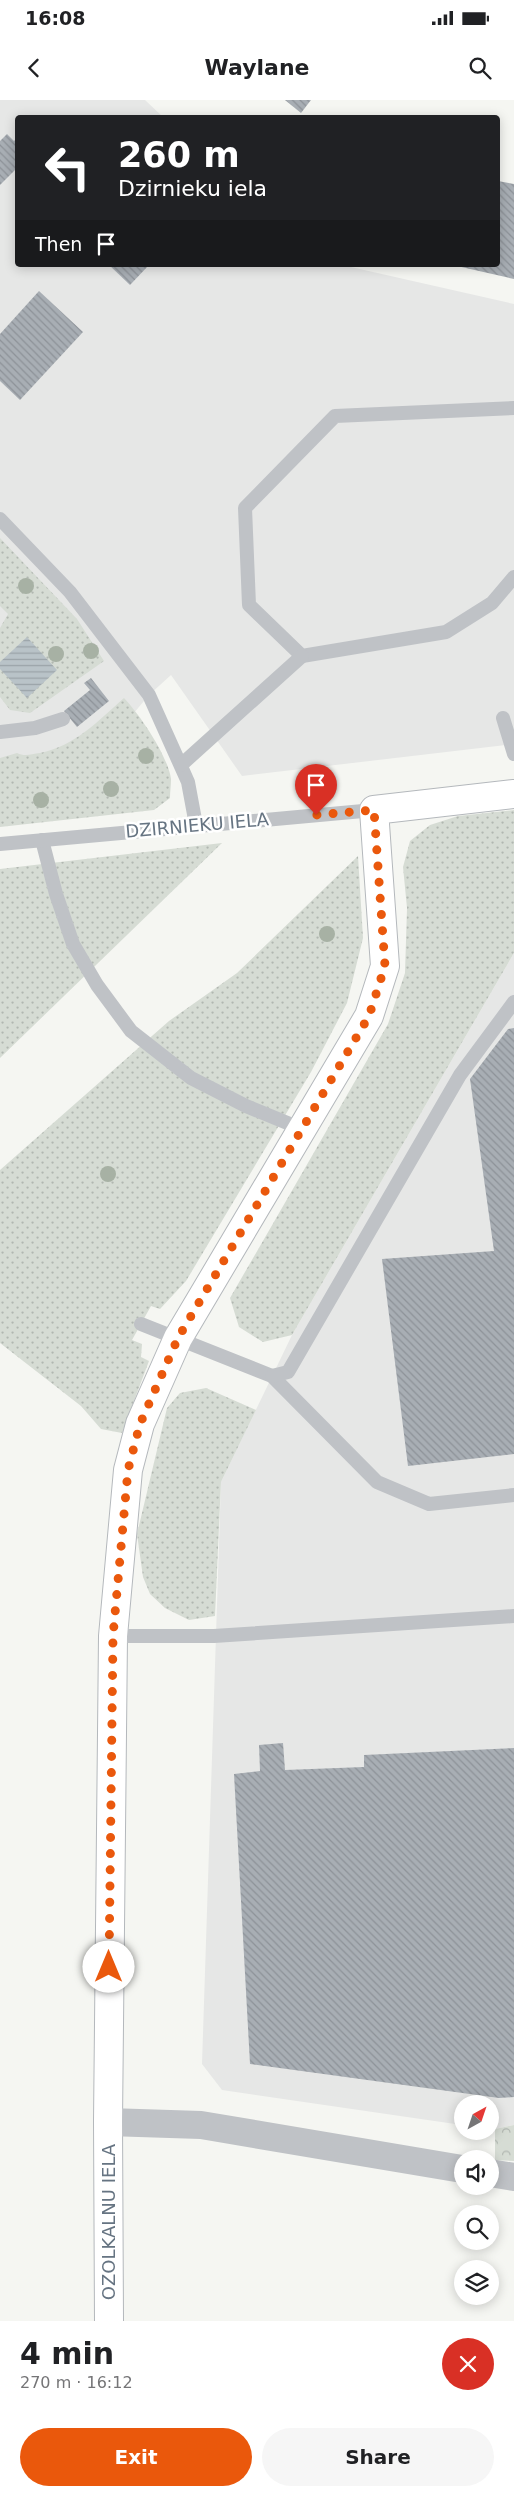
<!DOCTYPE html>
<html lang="en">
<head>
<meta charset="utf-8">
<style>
  :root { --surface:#fff; --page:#f6f6f6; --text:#202124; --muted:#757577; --accent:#ea580c }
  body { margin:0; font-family:"DejaVu Sans",sans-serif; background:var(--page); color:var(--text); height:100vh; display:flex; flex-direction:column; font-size:19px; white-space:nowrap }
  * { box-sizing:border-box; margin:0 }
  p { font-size:16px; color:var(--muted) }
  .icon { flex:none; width:28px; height:28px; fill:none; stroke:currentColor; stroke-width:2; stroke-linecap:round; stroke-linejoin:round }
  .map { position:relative; height:2221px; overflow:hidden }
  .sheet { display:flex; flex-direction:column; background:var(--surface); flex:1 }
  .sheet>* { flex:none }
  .top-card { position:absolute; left:15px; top:15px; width:485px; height:152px; border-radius:5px; box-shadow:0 2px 12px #0003; background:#202124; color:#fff; overflow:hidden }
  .needle { width:32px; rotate:40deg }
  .buttons { position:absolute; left:454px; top:1995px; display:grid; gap:10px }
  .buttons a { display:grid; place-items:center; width:45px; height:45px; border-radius:50%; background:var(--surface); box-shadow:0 2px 12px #0003; font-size:25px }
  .pin { position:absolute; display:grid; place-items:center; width:42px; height:42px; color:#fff; margin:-51px -21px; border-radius:50% 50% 50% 0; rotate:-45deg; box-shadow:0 0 5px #0007 }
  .pin .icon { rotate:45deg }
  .me { position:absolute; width:55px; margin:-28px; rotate:0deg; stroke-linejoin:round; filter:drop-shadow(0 0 4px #0008) }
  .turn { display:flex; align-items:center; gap:18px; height:105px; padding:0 20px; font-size:22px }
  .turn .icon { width:65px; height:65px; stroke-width:2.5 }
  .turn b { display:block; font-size:35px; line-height:42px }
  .then { display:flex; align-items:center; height:48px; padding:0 20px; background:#0003; gap:10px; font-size:19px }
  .round { display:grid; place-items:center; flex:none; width:52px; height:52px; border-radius:26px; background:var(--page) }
  .headline { display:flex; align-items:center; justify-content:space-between; height:85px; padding:0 20px }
  h1 { font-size:30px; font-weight:600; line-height:38px }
  .action { display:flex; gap:10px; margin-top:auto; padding:10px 20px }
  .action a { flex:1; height:58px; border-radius:30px; background:var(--accent); color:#fff; font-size:20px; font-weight:600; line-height:58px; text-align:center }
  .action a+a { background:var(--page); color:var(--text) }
  .status { display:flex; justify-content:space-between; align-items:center; height:35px; padding:0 25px; background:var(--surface); direction:ltr }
  .status svg { height:14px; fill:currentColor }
  header { display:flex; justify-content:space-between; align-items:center; height:65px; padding:0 20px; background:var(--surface); font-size:22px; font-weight:600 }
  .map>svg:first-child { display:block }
  .built { fill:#e6e7e6 }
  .grass { fill:url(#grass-dots) }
  .forest { fill:url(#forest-crowns) }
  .water { fill:url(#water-rules) }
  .building { fill:url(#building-back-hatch) }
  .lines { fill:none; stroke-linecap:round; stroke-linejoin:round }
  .secondary-casing { stroke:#b4b8bc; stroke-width:30 }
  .lane { stroke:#bfc2c6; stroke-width:14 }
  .street { stroke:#bfc2c6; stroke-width:28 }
  .secondary { stroke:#fff; stroke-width:28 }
  .tree { fill:#a7b1a4 }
  .route { stroke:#ea580c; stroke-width:9; stroke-dasharray:0 16.2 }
  .labels { text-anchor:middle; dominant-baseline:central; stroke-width:5; stroke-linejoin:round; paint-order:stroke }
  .street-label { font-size:18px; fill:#667482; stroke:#fff }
</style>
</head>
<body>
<div class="status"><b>16:08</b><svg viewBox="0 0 49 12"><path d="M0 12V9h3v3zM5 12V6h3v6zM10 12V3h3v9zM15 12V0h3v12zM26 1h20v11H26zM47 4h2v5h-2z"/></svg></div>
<header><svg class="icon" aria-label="back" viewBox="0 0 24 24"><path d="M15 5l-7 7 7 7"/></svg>Waylane<svg class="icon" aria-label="search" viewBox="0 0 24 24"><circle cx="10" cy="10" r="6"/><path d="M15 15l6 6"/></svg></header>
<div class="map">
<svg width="514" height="2221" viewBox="0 0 514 2221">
  <defs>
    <pattern id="grass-dots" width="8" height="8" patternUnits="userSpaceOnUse" patternTransform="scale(1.25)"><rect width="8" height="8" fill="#d6dcd4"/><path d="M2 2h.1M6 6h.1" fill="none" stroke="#b1b7b1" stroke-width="1.8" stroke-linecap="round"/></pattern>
    <pattern id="forest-crowns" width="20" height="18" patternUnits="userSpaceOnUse" patternTransform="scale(1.25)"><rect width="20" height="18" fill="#d6dcd4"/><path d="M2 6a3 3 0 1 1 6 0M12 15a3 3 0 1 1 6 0" fill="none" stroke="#b1b7b1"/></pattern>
    <pattern id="water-rules" width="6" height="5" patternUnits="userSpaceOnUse" patternTransform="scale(1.25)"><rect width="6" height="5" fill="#b9c3c8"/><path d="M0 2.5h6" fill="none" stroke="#9aa3a8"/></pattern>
    <pattern id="building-back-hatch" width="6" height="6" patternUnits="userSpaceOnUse" patternTransform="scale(1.25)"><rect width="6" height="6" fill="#a8aeb4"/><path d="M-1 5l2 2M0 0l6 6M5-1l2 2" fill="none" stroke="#8d9298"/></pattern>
  </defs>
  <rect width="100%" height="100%" fill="#f5f6f2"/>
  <g class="built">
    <polygon points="0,0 145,0 163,17 18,18 18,165 342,165 514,204 514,644 242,676 171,575 149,595 97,657 0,687"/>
    <polygon points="514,853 514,2025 495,2029 490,2028 490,2004 462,2004 462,2025 222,1990 202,1964 221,1382 292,1235"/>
  </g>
  <g class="grass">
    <polygon points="0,438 77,519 104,561 30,613 10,610 0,597 0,528 8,514 0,506"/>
    <path d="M124 598C140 615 168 656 171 679 171 685 170 692 170 698L154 710 0 727V658L17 653C25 657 31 654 40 653 75 646 98 621 124 598Z"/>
    <polygon points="514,710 514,853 292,1235 263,1242 239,1227 230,1198 388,924 405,873 407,808 403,767 410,741 430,725 458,716"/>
    <polygon points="222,743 0,958 0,769"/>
    <polygon points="358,756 363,838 347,903 311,972 186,1181 160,1209 151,1206 132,1240 142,1244 141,1257 149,1261 122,1333 101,1329 81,1306 0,1243 0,1070 169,921 237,873"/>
    <polygon points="206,1288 256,1310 221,1382 215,1516 189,1520 165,1508 150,1494 143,1477 137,1434 167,1308 180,1293"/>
  </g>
  <polygon class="forest" points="514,2025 514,2061 495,2060 495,2029"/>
  <polygon class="water" points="27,537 57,570 27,598 0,569 0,562"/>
  <g class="building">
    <polygon points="285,0 311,0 301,13"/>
    <polygon points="7,34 14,41 18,37 18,67 0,85 0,41"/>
    <polygon points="498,81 514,84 514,179 457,166 498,165"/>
    <polygon points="109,165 149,165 130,185"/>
    <polygon points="39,191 83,232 20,300 0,281 0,234"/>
    <polygon points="91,578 109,601 77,627 64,611 90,590 84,583"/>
    <polygon points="514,928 514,1354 408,1366 382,1159 494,1151 470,979 508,929"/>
    <polygon points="283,1643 285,1670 364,1667 364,1655 514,1648 514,1997 499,1998 250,1964 234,1674 260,1671 259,1645"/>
  </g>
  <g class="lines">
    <defs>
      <polyline id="secondary" points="109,2221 108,2022 113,1536 128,1370 140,1324 178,1238 369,916 385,866 374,710 514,694"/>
    </defs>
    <use href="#secondary" class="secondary-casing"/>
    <g class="lane">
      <polyline points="514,308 335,316 245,408 249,505 302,556 446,532 492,503 514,477"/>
      <polyline points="0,419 70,492 149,595 188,682 196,725"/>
      <polyline points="503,618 514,654"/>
      <polyline points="0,632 35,628 63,619"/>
      <polyline points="181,665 302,556"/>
      <polyline points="42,740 56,794 73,844 97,885 131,931 191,978 246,1006 302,1029"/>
      <polyline points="0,744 374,710"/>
      <polyline points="141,1224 272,1276 377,1382 429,1404 514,1395"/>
      <polyline points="272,1276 288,1272 460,975 514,902"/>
      <polyline points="113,1536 214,1536 514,1516"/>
    </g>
    <g class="street">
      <polyline points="108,2022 201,2025 462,2069"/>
      <polyline points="490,2073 514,2077"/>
    </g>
    <use href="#secondary" class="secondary"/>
  </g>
  <g class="tree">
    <circle cx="26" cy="486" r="8"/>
    <circle cx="91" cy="551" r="8"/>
    <circle cx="56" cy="554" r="8"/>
    <circle cx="146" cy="656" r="8"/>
    <circle cx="111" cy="689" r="8"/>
    <circle cx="41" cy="700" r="8"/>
    <circle cx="327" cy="834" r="8"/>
    <circle cx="108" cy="1074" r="8"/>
  </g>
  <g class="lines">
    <polyline class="route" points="109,1867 113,1536 128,1370 140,1324 178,1238 369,916 385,866 374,710 316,715"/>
  </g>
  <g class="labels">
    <g class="street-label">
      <text transform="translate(197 725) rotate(-5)">DZIRNIEKU IELA</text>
      <text transform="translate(108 2122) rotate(-90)">OZOLKALNU IELA</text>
    </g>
  </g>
</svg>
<div class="buttons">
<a><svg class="needle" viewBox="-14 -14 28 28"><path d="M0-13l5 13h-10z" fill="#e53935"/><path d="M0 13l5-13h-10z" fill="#757577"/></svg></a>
<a><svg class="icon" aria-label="sound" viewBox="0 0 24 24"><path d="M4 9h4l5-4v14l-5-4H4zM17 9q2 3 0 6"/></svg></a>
<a><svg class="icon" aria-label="search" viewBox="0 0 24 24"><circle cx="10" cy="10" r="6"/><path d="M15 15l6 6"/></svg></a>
<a><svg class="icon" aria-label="layers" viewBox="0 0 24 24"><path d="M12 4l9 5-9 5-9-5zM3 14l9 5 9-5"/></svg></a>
</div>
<div class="pin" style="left:316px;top:715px;background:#d93025"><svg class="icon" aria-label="arrive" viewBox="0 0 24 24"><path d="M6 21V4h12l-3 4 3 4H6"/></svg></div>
<svg class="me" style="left:109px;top:1867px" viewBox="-20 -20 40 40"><circle r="19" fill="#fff"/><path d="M0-13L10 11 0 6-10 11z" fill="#ea580c"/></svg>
<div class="top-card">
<div class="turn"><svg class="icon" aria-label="left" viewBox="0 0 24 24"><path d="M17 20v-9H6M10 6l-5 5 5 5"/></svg><div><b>260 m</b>Dzirnieku iela</div></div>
<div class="then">Then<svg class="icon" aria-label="arrive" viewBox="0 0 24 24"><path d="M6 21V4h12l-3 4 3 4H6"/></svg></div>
</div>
</div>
<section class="sheet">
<div class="headline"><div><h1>4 min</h1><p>270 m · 16:12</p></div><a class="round" style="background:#d93025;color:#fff"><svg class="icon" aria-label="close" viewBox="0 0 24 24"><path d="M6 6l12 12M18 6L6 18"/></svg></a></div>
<div class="action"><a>Exit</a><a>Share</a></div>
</section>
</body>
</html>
